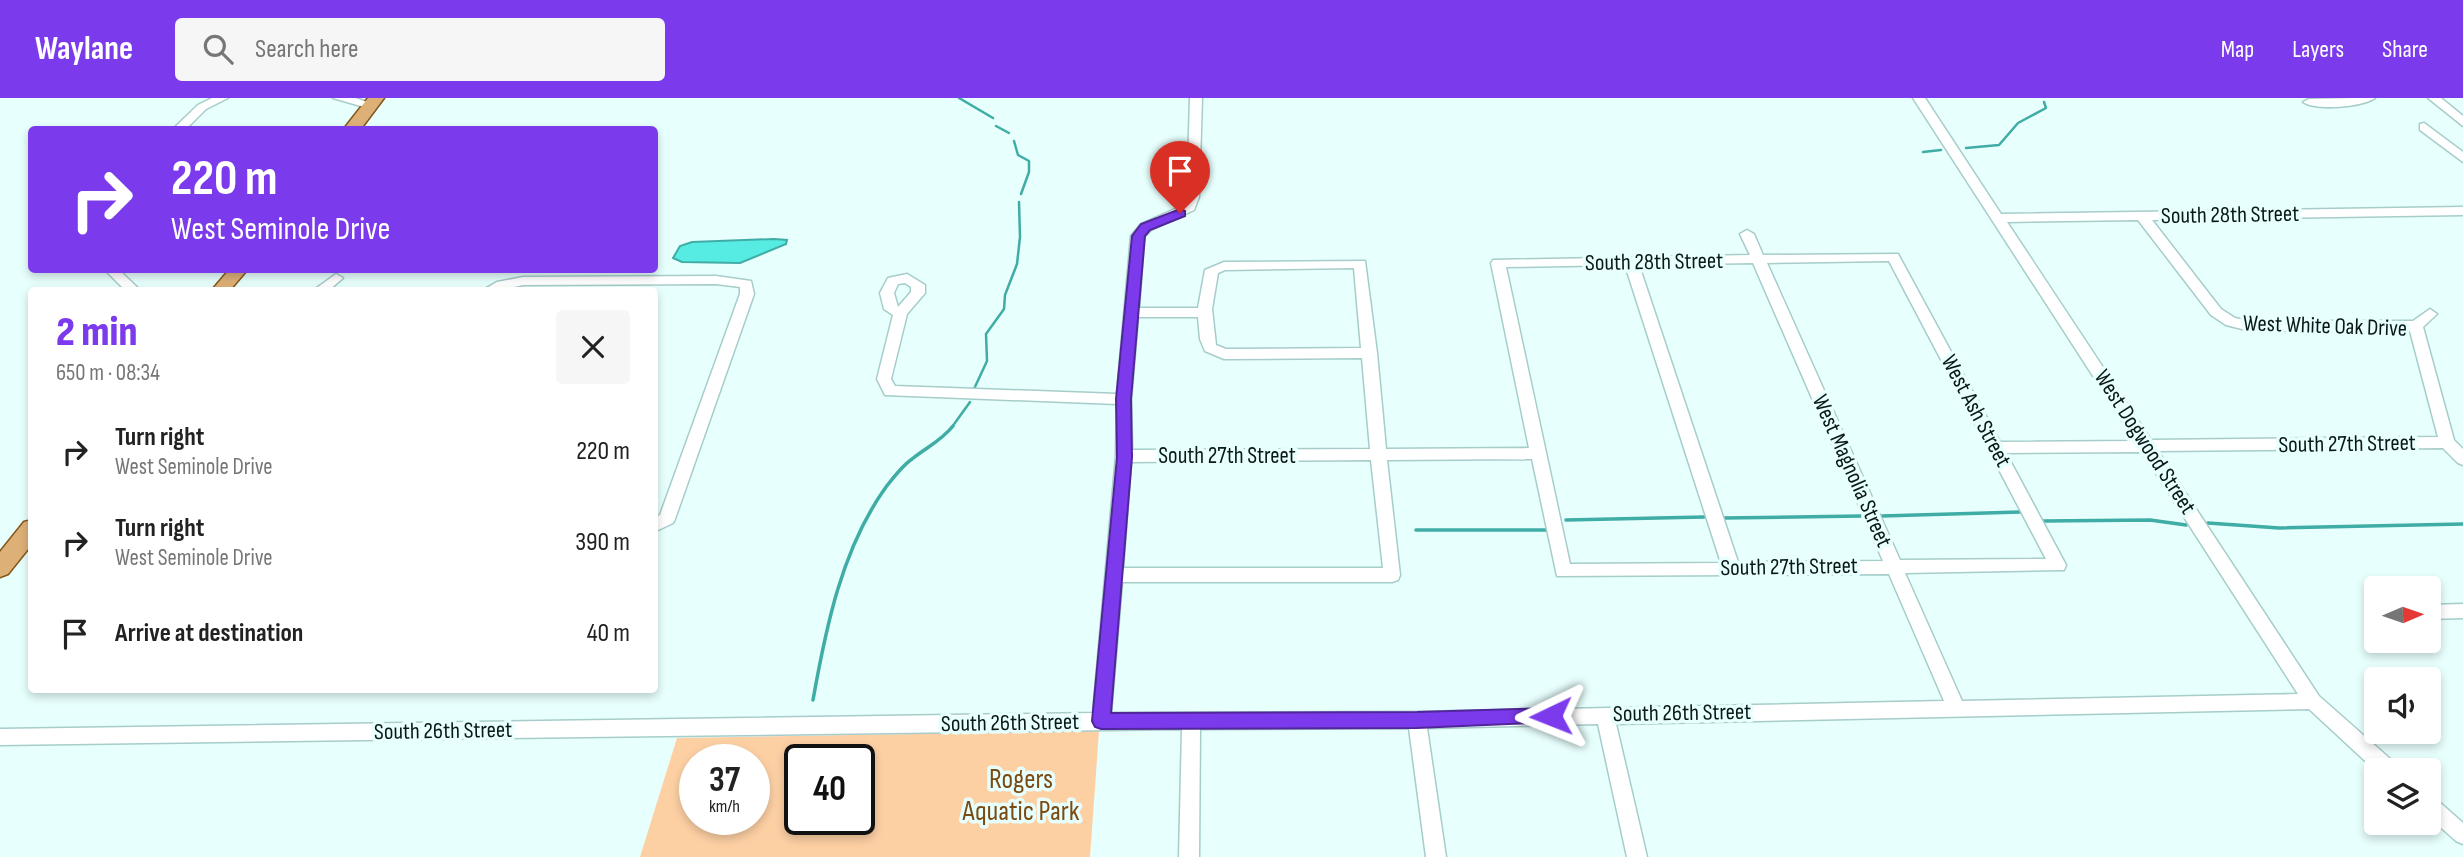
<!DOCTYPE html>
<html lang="en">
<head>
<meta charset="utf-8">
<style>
  :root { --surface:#fff; --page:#f6f6f6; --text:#222; --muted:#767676; --accent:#7c3aed }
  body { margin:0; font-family:"Sofia Sans Condensed",sans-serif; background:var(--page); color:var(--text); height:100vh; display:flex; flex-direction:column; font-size:26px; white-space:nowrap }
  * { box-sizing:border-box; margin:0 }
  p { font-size:23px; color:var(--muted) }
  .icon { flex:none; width:38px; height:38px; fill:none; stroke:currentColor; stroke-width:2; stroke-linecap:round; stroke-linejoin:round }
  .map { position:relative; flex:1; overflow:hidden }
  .details { position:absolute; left:28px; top:189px; width:630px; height:406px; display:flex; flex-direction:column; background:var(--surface); border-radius:7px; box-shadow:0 4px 10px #0003 }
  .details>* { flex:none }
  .hud { position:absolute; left:28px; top:28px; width:630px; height:147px; border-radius:7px; box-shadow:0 4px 10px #0003; background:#7c3aed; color:#fff; overflow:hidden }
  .needle { width:46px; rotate:88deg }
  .buttons { position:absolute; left:2364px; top:478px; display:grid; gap:14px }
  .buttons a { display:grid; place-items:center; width:77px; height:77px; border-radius:7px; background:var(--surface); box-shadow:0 4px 10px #0003; font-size:35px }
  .speed { position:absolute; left:679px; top:646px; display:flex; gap:14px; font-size:35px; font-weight:700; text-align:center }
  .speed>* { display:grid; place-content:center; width:91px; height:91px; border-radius:50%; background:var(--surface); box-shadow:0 4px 10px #0003; line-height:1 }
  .speed small { font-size:18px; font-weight:400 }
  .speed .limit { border:4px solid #111; border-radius:10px; background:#fff; color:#111 }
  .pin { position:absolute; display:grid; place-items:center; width:60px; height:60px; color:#fff; margin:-72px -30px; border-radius:50% 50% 50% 0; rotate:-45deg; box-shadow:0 0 7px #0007 }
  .pin .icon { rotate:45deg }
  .me { position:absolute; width:77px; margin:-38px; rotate:268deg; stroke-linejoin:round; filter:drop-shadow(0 0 5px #0008) }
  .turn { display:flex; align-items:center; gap:24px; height:147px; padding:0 28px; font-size:32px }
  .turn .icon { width:91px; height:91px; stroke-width:2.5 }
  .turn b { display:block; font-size:49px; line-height:60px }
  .round { display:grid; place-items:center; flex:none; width:74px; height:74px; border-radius:7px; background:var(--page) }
  .head { display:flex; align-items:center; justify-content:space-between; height:119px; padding:0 28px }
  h1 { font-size:42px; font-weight:800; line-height:52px; color:var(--accent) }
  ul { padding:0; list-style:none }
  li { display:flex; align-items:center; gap:21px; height:91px; padding:0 28px }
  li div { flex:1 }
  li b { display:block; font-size:26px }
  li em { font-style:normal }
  header { display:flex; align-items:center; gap:42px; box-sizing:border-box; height:98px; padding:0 35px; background:var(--accent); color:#fff }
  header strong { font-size:33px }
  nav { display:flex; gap:38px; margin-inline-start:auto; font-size:24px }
  .search { width:490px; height:63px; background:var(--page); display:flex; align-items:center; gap:18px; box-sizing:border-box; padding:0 24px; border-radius:7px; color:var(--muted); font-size:26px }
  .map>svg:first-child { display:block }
  .green { fill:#fdd0a4; fill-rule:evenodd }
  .water { fill:#57ece3; stroke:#40aca6; stroke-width:2 }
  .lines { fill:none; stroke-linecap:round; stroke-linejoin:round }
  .stream-far1 { stroke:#40aca6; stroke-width:2.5 }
  .stream { stroke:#40aca6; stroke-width:3.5 }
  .minor-casing { stroke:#a6cdca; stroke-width:3 }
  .major-casing { stroke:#85581a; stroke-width:3 }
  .minor { fill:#fff; fill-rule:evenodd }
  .major { fill:#ddb077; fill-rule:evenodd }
  .route { fill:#7c3aed; stroke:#51269a; stroke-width:2 }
  .labels { text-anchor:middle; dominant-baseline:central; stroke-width:7; stroke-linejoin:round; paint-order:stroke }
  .street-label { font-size:23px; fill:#0a1817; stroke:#e7fffd }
  .near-park-label { font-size:28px; fill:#7a4b12; stroke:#e7fffd }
</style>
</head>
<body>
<header>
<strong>Waylane</strong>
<div class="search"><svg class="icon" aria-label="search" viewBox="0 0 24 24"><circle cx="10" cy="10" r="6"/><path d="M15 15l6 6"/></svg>Search here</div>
<nav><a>Map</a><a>Layers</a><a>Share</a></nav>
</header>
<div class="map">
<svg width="2463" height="759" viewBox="0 0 2463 759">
  <rect width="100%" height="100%" fill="#e7fffd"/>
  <path class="green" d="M1099 633 1090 759H640L677 640ZM695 662H754V721H695ZM800 662H859V721H800Z"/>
  <polygon class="water" points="774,141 787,142 786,146 740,165 682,164 673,160 680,148 692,144"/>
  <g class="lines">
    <g class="stream-far1">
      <polyline points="959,0 993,20"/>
      <polyline points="996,28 1009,35"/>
      <polyline points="1014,43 1018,57 1029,63 1029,74 1021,96"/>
      <polyline points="1966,50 1999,47 2018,25 2046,10 2044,4"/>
      <polyline points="1923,54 1941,52"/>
      <polyline points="974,291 987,263 986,236 1004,211 1005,197 1017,166 1020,139 1019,104"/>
      <polyline points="952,329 970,304"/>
    </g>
    <g class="stream">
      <polyline points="1882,418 2020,414"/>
      <polyline points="1724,420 1862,418"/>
      <polyline points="1566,422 1704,419"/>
      <polyline points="2043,423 2150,422 2186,427"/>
      <polyline points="2208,425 2279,430 2463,426"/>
      <polyline points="1416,432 1548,432"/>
      <path d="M813 602C826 529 842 450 886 389 893 380 902 368 912 361 927 349 941 343 953 328"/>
    </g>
    <defs>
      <g id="minor">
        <polygon points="212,0 228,0 206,11 185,32 172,32 198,7"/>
        <polygon points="333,0 355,0 377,7 371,11"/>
        <path d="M1190 0H1202L1199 99 1194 112 1151 132 1144 139 1139 210H1198L1205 172 1224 164 1365 163 1377 255 1386 351 1529 350 1491 165 1493 162 1750 157 1740 136 1747 132 1754 136 1763 157 1898 156 2000 344 2135 343 1913 0H1925L2001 116 2463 109V117L2152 122 2221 211 2235 220 2250 223H2413L2430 211 2437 216 2423 229 2454 342 2463 351V367L2458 365 2443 350 2158 353 2319 598 2396 666 2398 672 2376 673 2309 611 1616 626 1647 759H1627L1598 626 1427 630 1446 759H1426L1409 630 1200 631 1199 759H1179L1182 631 0 647V631L1093 615 1116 358 1117 306 885 297 877 281 893 217 884 211 880 195 888 180 907 176 925 187V195L907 216 891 281 895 288 1117 296 1131 138 1141 126 1184 107 1187 99ZM2138 122 2211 217 2226 227 2250 233H2410L2438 339 2151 342 2007 124ZM1889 163 2046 461 1900 462 1767 165ZM1753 165 1883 463 1738 464 1639 167ZM1625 167 1721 465 1570 466 1506 169ZM1354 170 1361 250 1226 251 1216 247 1212 211 1218 175 1225 172ZM905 185 911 189V194L898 209 894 195 898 186ZM1138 219H1198L1200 241 1205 253 1224 261 1362 260 1370 351 1132 352 1131 301ZM2142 354 2298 596 1962 603 1905 475 2064 472 2066 467 2006 355ZM1532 361 1557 478 1889 476 1944 603 1417 614 1111 615 1122 484H1392L1398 482 1400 477 1387 362ZM1371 362 1383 470H1123L1131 364Z"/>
        <path d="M2354 0H2375C2362 9 2316 13 2303 4L2309 1Z"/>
        <polygon points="2428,0 2441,0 2463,18 2463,28"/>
        <polygon points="2424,25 2463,54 2463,64 2420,32 2420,26"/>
        <polygon points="105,172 119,172 140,192 125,192"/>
        <polygon points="336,176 343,180 329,192 314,192"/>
        <polygon points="716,178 751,183 754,196 675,421 673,425 654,434 654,420 660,417 740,196 740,189 716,186 523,187 501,192 483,192 497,184 523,179"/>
        <polygon points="2463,506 2463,520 2429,521 2429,507"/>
        <polygon points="2429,698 2436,701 2463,725 2463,746 2456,743 2429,719"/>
      </g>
      <g id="major">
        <polygon points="368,0 384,0 360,32 343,32"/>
        <polygon points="229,172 247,172 230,192 212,192"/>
        <polygon points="32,422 32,446 8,476 0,479 0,454 24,424"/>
      </g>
    </defs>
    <use href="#minor" class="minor-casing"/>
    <use href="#major" class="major-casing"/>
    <use href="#minor" class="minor"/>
    <use href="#major" class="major"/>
  </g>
  <polygon class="route" points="1180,111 1185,113 1185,118 1150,132 1145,138 1131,301 1132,359 1111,615 1417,614 1551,610 1557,613 1560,618 1557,624 1417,630 1101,631 1095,629 1092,623 1117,359 1116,301 1132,138 1141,126"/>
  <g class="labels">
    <g class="street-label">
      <text transform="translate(2230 117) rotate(-1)">South 28th Street</text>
      <text transform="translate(1654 164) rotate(-1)">South 28th Street</text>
      <text transform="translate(2325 228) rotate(2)">West White Oak Drive</text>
      <text transform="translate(1976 313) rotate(62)">West Ash Street</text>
      <text transform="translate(2145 344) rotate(57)">West Dogwood Street</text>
      <text transform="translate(2347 346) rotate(-1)">South 27th Street</text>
      <text x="1227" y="358">South 27th Street</text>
      <text transform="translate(1852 373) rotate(66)">West Magnolia Street</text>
      <text transform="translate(1789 469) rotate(-1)">South 27th Street</text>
      <text transform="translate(1682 615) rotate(-1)">South 26th Street</text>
      <text transform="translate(1010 625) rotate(-1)">South 26th Street</text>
      <text transform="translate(443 633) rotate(-1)">South 26th Street</text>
    </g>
    <g class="near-park-label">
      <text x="1021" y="681">Rogers<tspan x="1021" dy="32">Aquatic Park</tspan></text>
    </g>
  </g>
</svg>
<div class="buttons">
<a><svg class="needle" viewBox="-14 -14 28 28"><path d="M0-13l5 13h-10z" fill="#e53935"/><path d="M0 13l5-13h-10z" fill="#767676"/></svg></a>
<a><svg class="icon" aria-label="sound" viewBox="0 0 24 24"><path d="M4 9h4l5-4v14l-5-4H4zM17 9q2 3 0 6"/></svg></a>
<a><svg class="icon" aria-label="layers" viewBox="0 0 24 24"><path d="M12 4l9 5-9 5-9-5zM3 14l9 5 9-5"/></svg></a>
</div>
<div class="speed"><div>37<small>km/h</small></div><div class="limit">40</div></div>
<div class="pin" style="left:1180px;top:115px;background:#d93025"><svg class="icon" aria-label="arrive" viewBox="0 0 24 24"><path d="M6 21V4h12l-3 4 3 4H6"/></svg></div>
<svg class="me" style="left:1551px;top:618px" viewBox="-20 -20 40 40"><path d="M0-17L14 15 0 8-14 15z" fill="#7c3aed" stroke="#fff" stroke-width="4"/></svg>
<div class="hud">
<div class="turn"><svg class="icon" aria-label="right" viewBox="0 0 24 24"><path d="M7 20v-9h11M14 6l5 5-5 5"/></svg><div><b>220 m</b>West Seminole Drive</div></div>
</div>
<section class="details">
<div class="head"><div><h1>2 min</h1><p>650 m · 08:34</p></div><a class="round"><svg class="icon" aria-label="close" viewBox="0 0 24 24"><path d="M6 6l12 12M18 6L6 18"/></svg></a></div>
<ul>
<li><svg class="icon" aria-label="right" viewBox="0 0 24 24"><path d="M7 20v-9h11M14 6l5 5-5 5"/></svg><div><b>Turn right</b><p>West Seminole Drive</p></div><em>220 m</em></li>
<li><svg class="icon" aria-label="right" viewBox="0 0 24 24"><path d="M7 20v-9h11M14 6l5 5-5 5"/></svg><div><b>Turn right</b><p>West Seminole Drive</p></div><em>390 m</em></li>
<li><svg class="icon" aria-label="arrive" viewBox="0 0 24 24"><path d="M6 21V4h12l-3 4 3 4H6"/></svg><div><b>Arrive at destination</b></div><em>40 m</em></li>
</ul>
</section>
</div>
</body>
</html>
